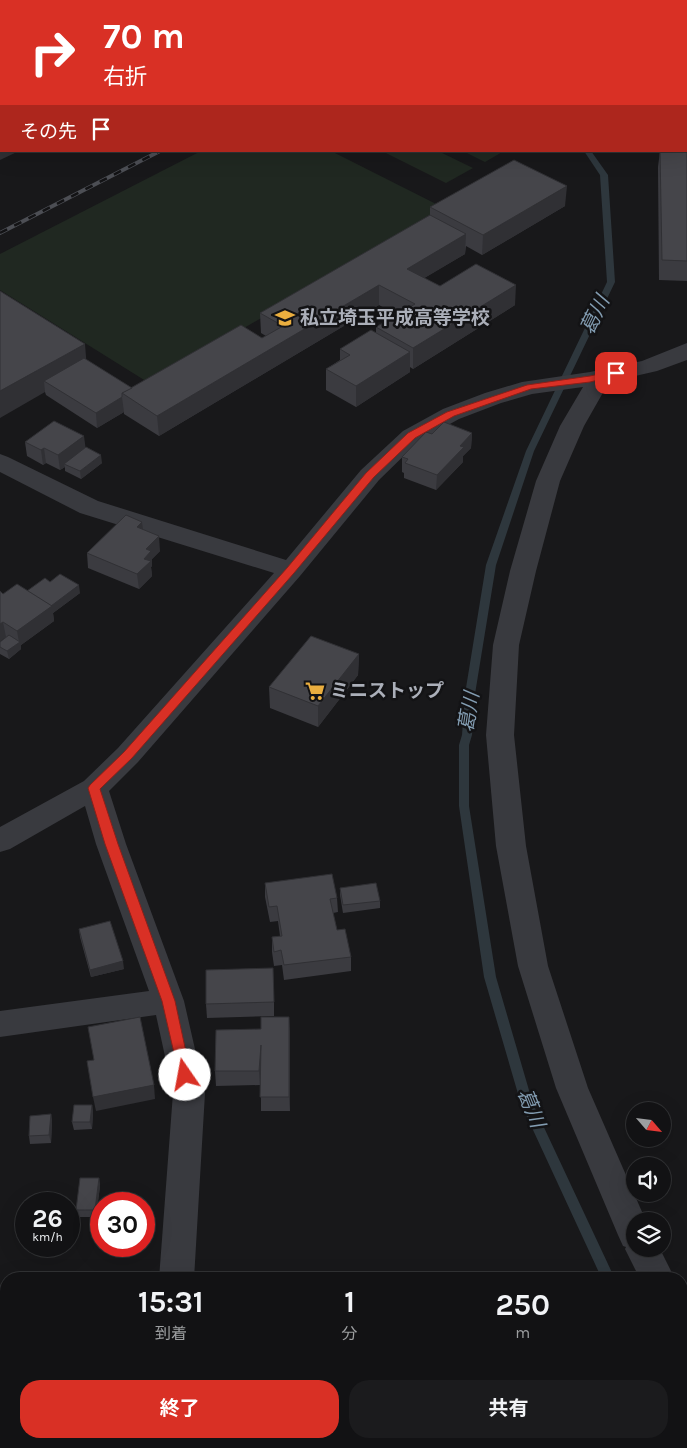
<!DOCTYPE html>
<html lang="ja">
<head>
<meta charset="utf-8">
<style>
  :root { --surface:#121214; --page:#1b1b1d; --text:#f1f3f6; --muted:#9c9ea0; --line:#313234; --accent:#d93025 }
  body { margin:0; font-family:Karla,"Noto Sans JP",sans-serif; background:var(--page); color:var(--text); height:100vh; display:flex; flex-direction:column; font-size:19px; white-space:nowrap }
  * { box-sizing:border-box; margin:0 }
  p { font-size:16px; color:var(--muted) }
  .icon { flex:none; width:28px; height:28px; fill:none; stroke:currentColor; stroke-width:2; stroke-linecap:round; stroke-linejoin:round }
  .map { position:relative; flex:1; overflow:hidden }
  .details { position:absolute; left:0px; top:1272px; width:688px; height:176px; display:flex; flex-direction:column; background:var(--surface); border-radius:20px 20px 0 0; box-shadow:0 5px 20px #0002,0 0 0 1px var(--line) }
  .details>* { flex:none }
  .hud { position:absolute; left:0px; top:0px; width:688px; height:152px; box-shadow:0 5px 20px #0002,0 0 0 1px var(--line); background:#d93025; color:#fff; overflow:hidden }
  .needle { width:32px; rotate:118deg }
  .fabs { position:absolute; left:626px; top:1102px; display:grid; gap:10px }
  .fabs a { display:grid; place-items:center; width:45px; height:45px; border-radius:50%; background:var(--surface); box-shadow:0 5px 20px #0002,0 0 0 1px var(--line); font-size:25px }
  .speed { position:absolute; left:15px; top:1192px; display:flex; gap:10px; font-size:25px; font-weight:700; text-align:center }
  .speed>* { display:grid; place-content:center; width:65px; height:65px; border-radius:50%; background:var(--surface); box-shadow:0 5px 20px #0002,0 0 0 1px var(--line); line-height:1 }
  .speed small { font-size:12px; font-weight:400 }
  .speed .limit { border:8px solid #d22; background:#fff; color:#111 }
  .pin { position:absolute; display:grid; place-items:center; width:42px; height:42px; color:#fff; margin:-21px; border-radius:10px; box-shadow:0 2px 8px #0006 }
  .me { position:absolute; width:55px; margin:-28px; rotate:348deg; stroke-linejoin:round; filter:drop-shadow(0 0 4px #0008) }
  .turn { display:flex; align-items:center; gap:18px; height:105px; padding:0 20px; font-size:22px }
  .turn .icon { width:65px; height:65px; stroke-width:2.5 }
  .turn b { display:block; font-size:35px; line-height:42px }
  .then { display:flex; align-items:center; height:48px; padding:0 20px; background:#0003; gap:10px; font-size:19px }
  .eta { display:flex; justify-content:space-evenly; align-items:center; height:85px; text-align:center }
  .eta b { font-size:30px; font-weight:700; line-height:35px }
  .cta { display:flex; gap:10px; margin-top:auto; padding:10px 20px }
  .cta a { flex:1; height:58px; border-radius:20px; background:var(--accent); color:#fff; font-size:20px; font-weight:700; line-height:58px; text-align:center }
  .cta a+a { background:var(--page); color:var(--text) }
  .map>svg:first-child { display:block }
  .green { fill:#202821 }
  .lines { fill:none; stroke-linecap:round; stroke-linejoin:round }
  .stream { fill:#2e373d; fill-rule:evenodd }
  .street { fill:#393a3f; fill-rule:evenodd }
  .rail-casing { stroke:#4c4e54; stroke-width:4 }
  .rail { stroke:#131315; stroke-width:2.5; stroke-dasharray:8; stroke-linecap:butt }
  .wall { fill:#3b3b40 }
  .shaded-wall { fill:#303034 }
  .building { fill:#45454a; stroke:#303034 }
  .route { fill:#d93025; stroke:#8d1f18 }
  .labels { text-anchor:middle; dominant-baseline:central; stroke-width:5; stroke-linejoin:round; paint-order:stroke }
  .poi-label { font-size:19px; font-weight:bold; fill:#abafb9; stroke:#131315; text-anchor:start }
  .water-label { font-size:20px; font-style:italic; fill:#839db2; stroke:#131315 }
</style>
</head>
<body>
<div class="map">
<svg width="687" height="1448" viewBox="0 0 687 1448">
  <rect width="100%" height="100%" fill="#18181a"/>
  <g class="green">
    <polygon points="201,151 331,151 448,210 149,383 0,290 0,254"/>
    <polygon points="382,151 438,151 473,168 446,183"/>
    <polygon points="463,151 504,151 485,162"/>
  </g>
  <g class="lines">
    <g class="stream">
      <polygon points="386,0 394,0 394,1 387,1"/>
      <polygon points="584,151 591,151 608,175 615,282 534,451 496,565 475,694 472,735 469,745 469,806 496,977 533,1104 615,1279 602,1279 521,1104 484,977 459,806 459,745 462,735 465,694 486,565 526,451 607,282 600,175"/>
      <polygon points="681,1417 687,1420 687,1440 681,1436"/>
    </g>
    <g class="street">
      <polygon points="687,343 687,360 657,371 609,382 584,426 560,481 536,571 519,645 514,735 526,846 548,966 588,1088 646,1221 635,1221 635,1249 660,1249 675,1279 640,1279 625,1249 626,1247 623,1246 618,1235 556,1088 518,966 496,846 486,735 493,645 510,571 536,481 560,426 583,387 532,394 501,403 459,419 419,441 379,480 300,576 138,762 109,791 126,844 184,1001 205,1093 194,1279 159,1279 173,1093 156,1015 0,1037 0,1011 149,991 96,844 85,806 10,849 0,852 0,827 84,781 118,748 274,573 80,513 0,472 0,454 8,457 98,501 286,560 361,470 403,431 443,409 485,393 522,382 590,372 642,361"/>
      <polygon points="681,1307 687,1309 687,1351 681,1348"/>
      <polygon points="140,1442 178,1442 177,1448 139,1448"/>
    </g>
    <defs>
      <g id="rail">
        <polyline points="454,1 457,0"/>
        <polyline points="0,233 160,151"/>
      </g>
    </defs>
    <use href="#rail" class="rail-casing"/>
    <use href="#rail" class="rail"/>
  </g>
  <g class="wall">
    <polygon points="687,149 687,281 659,280 658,167 660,151 686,151"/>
    <polygon points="565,206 482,255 466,246 465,254 424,278 440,286 515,305 413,369 410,367 410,372 356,407 326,390 326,369 340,360 340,349 376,333 376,327 397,315 379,305 159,436 124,414 124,412 97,428 46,395 45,392 0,291 86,360 132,388 262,338 266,336 261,333 260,313 430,216 430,207"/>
    <polygon points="472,433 471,448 463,456 463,462 436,490 404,478 404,473 402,472 402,457 432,434"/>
    <polygon points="25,442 86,448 102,463 81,479 65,471 65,467 60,470 46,463 43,465 27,456"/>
    <polygon points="142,522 143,530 160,551 152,559 152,566 151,567 152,576 139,589 88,568 87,553"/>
    <polygon points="50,582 80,593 53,613 54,621 21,645 21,649 9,659 0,654 0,642 6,637 0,641 0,591 3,594 27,591"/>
    <polygon points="359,654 358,675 318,727 270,708 269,687"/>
    <polygon points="265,883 337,898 338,912 333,913 337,930 351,957 351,971 284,980 282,965 274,966 272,952 272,937 280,936 278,921 270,922 265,897"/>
    <polygon points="340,888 380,901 380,908 343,913 340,895"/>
    <polygon points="79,929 124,969 91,977 80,937"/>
    <polygon points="274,983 274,1016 207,1018 206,1004"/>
    <polygon points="289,1017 290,1111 261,1111 261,1078 260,1085 216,1086 215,1071 261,1029"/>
    <polygon points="92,1105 93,1113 92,1129 74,1130 72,1122"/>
    <polygon points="51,1114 52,1122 51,1143 30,1144 29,1136"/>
    <polygon points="99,1178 100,1186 96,1217 77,1217 76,1210"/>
  </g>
  <g class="shaded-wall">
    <polygon points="1,99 1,124 0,125 0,100"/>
    <polygon points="1,135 1,151 19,151 0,160 0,136"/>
    <polygon points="567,186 565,206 482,255 483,235"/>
    <polygon points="466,234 465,254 406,289 407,269"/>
    <polygon points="379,285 379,305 159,436 157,416"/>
    <polygon points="516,285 515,305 413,369 413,348"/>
    <polygon points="85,344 87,369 44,381 45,392 0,418 0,391"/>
    <polygon points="410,352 410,372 356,407 356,386"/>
    <polygon points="122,397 124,412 97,428 96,413"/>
    <polygon points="472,433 471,448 463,456 463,462 436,490 437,475 460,446"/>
    <polygon points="84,436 86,451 64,464 65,467 60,470 58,455"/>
    <polygon points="44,448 46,463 43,465 41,450"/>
    <polygon points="101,455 102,463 81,479 80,471"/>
    <polygon points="142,522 144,537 137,527"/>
    <polygon points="159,536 160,551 152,559 152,566 151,567 152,576 139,589 137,574 144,559 146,549"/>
    <polygon points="79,585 80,593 53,613 54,621 21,645 21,649 9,659 7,651 19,642 17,631"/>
    <polygon points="3,622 6,637 0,641 0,624"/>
    <polygon points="359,654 358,675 318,727 318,706"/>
    <polygon points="123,961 124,969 91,977 90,970"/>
    <polygon points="289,1017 290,1031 290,1111 289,1097"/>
    <polygon points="261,1045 262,1059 260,1085 259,1071"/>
    <polygon points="154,1085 155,1099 96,1111 93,1097"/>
    <polygon points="92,1105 93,1113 92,1129 90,1122"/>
    <polygon points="51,1114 52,1122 51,1143 49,1135"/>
    <polygon points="99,1178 100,1186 96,1217 95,1210"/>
  </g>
  <g class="building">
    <polygon points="0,12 1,13 1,99 0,100"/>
    <polygon points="0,117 1,117 1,135 0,136"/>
    <polygon points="686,149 687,149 687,261 662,260 660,151 686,151"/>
    <polygon points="514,160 567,186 483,235 430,207"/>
    <polygon points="430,215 466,234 407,269 440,286 476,264 516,285 413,348 376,327 415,304 379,285 157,416 122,393 241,325 262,338 283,326 260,313"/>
    <polygon points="0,291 85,344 0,391"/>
    <polygon points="371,330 410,352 356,386 326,369 350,355 340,349"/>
    <polygon points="84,358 132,388 122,393 122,397 96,413 44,381"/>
    <polygon points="54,421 84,436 58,455 44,448 41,450 25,442"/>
    <polygon points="444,422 472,433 460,446 464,447 437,475 405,463 408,459 402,457 426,432 432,434"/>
    <polygon points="86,447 101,455 80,471 64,464"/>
    <polygon points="126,515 142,522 137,527 159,536 146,549 151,551 144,559 151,561 137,574 87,553"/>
    <polygon points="60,574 79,585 51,606 27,591 45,578 50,582"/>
    <polygon points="17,584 52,606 17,631 3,622 0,624 0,591 3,594"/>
    <polygon points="9,635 20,642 7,651 0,647 0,642"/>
    <polygon points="311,636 359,654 318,706 269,687"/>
    <polygon points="332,874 337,898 330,899 337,930 345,929 351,957 284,965 281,950 274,952 272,937 282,936 277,906 269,907 265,883"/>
    <polygon points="376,883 380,901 343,905 340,888"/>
    <polygon points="110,921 123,961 90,970 79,929"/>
    <polygon points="273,968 274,1002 206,1004 206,970"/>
    <polygon points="140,1017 154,1085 93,1097 87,1061 94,1060 88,1027"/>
    <polygon points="261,1017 289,1017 289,1097 260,1097 261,1045 259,1071 215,1071 216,1030 261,1029"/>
    <polygon points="74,1105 92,1105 90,1122 72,1122"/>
    <polygon points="51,1114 49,1135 29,1136 30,1116"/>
    <polygon points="80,1178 99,1178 95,1210 76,1210"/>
  </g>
  <polygon class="route" points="616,370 621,373 620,375 590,382 531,389 454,416 415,438 374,477 294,573 132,758 100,789 118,844 175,1001 191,1075 189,1079 185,1081 180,1079 162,1001 105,844 88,788 90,785 124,752 287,568 366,473 408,433 447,412 527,385 590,376"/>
  <defs>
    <symbol id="school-bare" viewBox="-9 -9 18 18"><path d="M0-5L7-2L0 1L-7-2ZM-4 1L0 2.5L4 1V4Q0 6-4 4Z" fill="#eaae3f" stroke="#131315" stroke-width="2.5" paint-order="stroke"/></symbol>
    <symbol id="supermarket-bare" viewBox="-9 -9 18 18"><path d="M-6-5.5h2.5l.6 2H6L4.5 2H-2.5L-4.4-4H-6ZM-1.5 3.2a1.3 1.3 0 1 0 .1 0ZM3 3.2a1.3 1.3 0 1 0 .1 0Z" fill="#eaae3f" stroke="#131315" stroke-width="2.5" paint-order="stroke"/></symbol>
  </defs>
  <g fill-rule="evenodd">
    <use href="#school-bare" x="271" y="304" width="28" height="28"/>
    <use href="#supermarket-bare" x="301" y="677" width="28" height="28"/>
  </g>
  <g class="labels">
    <g class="poi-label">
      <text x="300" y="318">私立埼玉平成高等学校</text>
      <text x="330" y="691">ミニストップ</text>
    </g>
    <g class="water-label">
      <text transform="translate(595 315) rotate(-64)">葛川</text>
      <text transform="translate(469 712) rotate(-81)">葛川</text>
      <text transform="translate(531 1108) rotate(68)">葛川</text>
    </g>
  </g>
</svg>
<div class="fabs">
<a><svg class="needle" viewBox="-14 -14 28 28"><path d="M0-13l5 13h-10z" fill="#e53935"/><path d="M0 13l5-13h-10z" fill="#9c9ea0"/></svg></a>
<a><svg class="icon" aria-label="sound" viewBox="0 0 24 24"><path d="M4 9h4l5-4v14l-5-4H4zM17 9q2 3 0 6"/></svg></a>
<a><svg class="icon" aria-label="layers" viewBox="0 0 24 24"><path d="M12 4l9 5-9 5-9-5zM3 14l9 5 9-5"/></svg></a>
</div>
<div class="speed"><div>26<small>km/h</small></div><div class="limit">30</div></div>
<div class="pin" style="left:616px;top:373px;background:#d93025"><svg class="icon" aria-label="arrive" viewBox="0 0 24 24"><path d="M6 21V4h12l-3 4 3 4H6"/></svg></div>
<svg class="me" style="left:185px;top:1075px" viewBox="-20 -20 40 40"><circle r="19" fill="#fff"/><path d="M0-13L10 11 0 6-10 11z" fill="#d93025"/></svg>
<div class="hud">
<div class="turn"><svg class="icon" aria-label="right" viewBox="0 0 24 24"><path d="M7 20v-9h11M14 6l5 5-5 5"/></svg><div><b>70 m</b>右折</div></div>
<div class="then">その先<svg class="icon" aria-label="arrive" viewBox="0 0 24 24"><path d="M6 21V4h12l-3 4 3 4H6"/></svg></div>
</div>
<section class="details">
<div class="eta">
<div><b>15:31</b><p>到着</p></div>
<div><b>1</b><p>分</p></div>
<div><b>250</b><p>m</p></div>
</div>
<div class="cta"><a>終了</a><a>共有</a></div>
</section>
</div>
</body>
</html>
